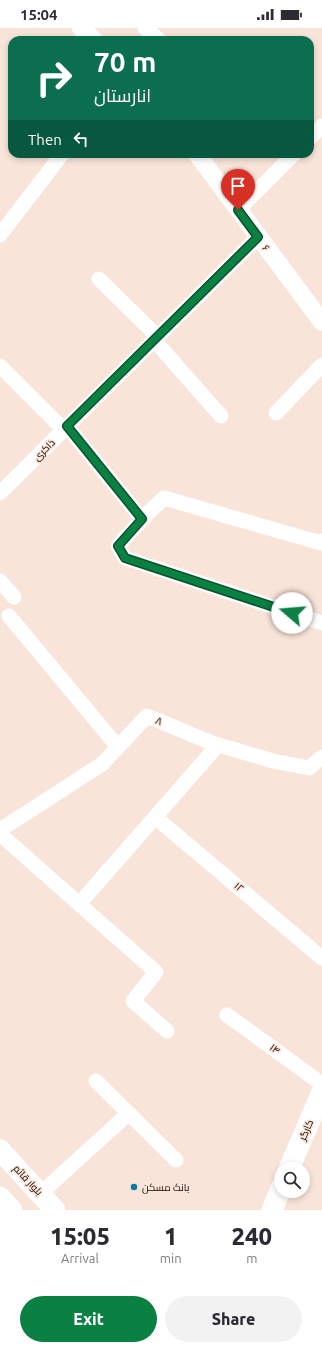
<!DOCTYPE html>
<html lang="en">
<head>
<meta charset="utf-8">
<style>
  :root { --surface:#fff; --page:#f2f2f3; --text:#2b2b33; --muted:#7c7c81; --accent:#0b8043 }
  body { margin:0; font-family:Ubuntu,Cairo,sans-serif; background:var(--page); color:var(--text); height:100vh; display:flex; flex-direction:column; font-size:15px; white-space:nowrap }
  * { box-sizing:border-box; margin:0 }
  p { font-size:13px; color:var(--muted) }
  .icon { flex:none; width:22px; height:22px; fill:none; stroke:currentColor; stroke-width:2; stroke-linecap:round; stroke-linejoin:round }
  .map { position:relative; height:1182px; overflow:hidden }
  .sheet { display:flex; flex-direction:column; background:var(--surface); flex:1 }
  .sheet>* { flex:none }
  .banner { position:absolute; left:8px; top:8px; width:306px; height:122px; border-radius:12px; box-shadow:0 2px 6px #0003; background:#0b6e4f; color:#fff; overflow:hidden }
  .buttons { position:absolute; left:274px; top:1134px; display:grid; gap:8px }
  .buttons a { display:grid; place-items:center; width:36px; height:36px; border-radius:50%; background:var(--surface); box-shadow:0 2px 6px #0003; font-size:20px }
  .pin { position:absolute; display:grid; place-items:center; width:34px; height:34px; color:#fff; margin:-41px -17px; border-radius:50% 50% 50% 0; rotate:-45deg; box-shadow:0 0 4px #0007 }
  .pin .icon { rotate:45deg }
  .me { position:absolute; width:44px; margin:-22px; rotate:288deg; stroke-linejoin:round; filter:drop-shadow(0 0 3px #0008) }
  .turn { display:flex; align-items:center; gap:14px; height:84px; padding:0 20px; font-size:18px }
  .turn .icon { width:52px; height:52px; stroke-width:2.5 }
  .turn b { display:block; font-size:28px; line-height:34px }
  .then { display:flex; align-items:center; height:38px; padding:0 20px; background:#0003; gap:8px; font-size:15px }
  .eta { display:flex; justify-content:space-evenly; align-items:center; height:68px; text-align:center }
  .eta b { font-size:24px; font-weight:800; line-height:28px }
  .action { display:flex; gap:8px; margin-top:auto; padding:8px 20px }
  .action a { flex:1; height:46px; border-radius:24px; background:var(--accent); color:#fff; font-size:16px; font-weight:800; line-height:46px; text-align:center }
  .action a+a { background:var(--page); color:var(--text) }
  .status { display:flex; justify-content:space-between; align-items:center; height:28px; padding:0 20px; background:var(--surface); direction:ltr }
  .status svg { height:11px; fill:currentColor }
  .map>svg:first-child { display:block }
  .lines { fill:none; stroke-linecap:round; stroke-linejoin:round }
  .minor { stroke:#fff; stroke-width:15 }
  .tertiary { stroke:#fff; stroke-width:18 }
  .secondary { stroke:#fff; stroke-width:21 }
  .route-casing { stroke:#07532c; stroke-width:10 }
  .route { stroke:#0b8043; stroke-width:7 }
  .poi-dot { fill:#0a7ca4; stroke:#f8e4d9; stroke-width:1.5 }
  .labels { text-anchor:middle; dominant-baseline:central; stroke-width:3; stroke-linejoin:round; paint-order:stroke }
  .street-label { font-size:10px; fill:#170802; stroke:#f8e4d9 }
  .poi-label { font-size:10px; fill:#170802; stroke:#f8e4d9; text-anchor:start }
</style>
</head>
<body>
<div class="status"><b>15:04</b><svg viewBox="0 0 49 12"><path d="M0 12V9h3v3zM5 12V6h3v6zM10 12V3h3v9zM15 12V0h3v12zM26 1h20v11H26zM47 4h2v5h-2z"/></svg></div>
<div class="map">
<svg width="322" height="1182" viewBox="0 0 322 1182">
  <rect width="100%" height="100%" fill="#f8e4d9"/>
  <g class="lines">
    <g class="minor">
      <polyline points="145,0 159,12"/>
      <polyline points="310,110 322,98"/>
      <polyline points="238,182 294,126"/>
      <polyline points="0,207 62,126"/>
      <polyline points="99,251 158,309"/>
      <polyline points="154,312 221,388"/>
      <polyline points="0,338 64,402"/>
      <polyline points="276,385 322,337"/>
      <polyline points="67,398 142,491"/>
      <polyline points="0,465 258,209"/>
      <polyline points="322,513 321,515 164,470 148,485 118,518 125,530 322,595"/>
      <polyline points="0,553 14,569"/>
      <polyline points="9,588 118,719"/>
      <polyline points="155,789 322,930"/>
      <polyline points="0,802 102,736 147,688 212,715 273,733 309,740 322,729"/>
      <polyline points="0,806 156,944 133,973 167,1003"/>
      <polyline points="79,876 218,717"/>
      <polyline points="227,987 322,1056"/>
      <polyline points="96,1053 176,1132"/>
      <polyline points="40,1166 129,1085"/>
    </g>
    <g class="tertiary">
      <polyline points="81,0 94,12"/>
      <polyline points="197,126 322,294"/>
    </g>
    <g class="secondary">
      <polyline points="0,1122 55,1182"/>
      <polyline points="289,1141 322,1064"/>
      <polyline points="0,1169 12,1182"/>
      <polyline points="272,1182 281,1160"/>
    </g>
  </g>
  <g class="lines">
    <defs>
      <polyline id="route" points="238,182 258,209 67,398 142,491 118,518 125,530 292,585"/>
    </defs>
    <use href="#route" class="route-casing"/>
    <use href="#route" class="route"/>
  </g>
  <circle class="poi-dot" cx="134" cy="1159" r="4"/>
  <g class="labels">
    <g class="street-label">
      <text transform="translate(266 220) rotate(53)">۶</text>
      <text transform="translate(44 422) rotate(-45)">ذاکری</text>
      <text transform="translate(159 693) rotate(22)">۸</text>
      <text transform="translate(239 859) rotate(40)">۱۲</text>
      <text transform="translate(275 1021) rotate(36)">۱۴</text>
      <text transform="translate(306 1102) rotate(-67)">کارگر</text>
      <text transform="translate(28 1152) rotate(47)">بلوار قائم</text>
    </g>
    <g class="poi-label">
      <text x="142" y="1159">بانک مسکن</text>
    </g>
  </g>
</svg>
<div class="buttons">
<a><svg class="icon" aria-label="search" viewBox="0 0 24 24"><circle cx="10" cy="10" r="6"/><path d="M15 15l6 6"/></svg></a>
</div>
<div class="pin" style="left:238px;top:182px;background:#d93025"><svg class="icon" aria-label="arrive" viewBox="0 0 24 24"><path d="M6 21V4h12l-3 4 3 4H6"/></svg></div>
<svg class="me" style="left:292px;top:585px" viewBox="-20 -20 40 40"><circle r="19" fill="#fff"/><path d="M0-13L10 11 0 6-10 11z" fill="#0b8043"/></svg>
<div class="banner">
<div class="turn"><svg class="icon" aria-label="right" viewBox="0 0 24 24"><path d="M7 20v-9h11M14 6l5 5-5 5"/></svg><div><b>70 m</b>انارستان</div></div>
<div class="then">Then<svg class="icon" aria-label="left" viewBox="0 0 24 24"><path d="M17 20v-9H6M10 6l-5 5 5 5"/></svg></div>
</div>
</div>
<section class="sheet">
<div class="eta">
<div><b>15:05</b><p>Arrival</p></div>
<div><b>1</b><p>min</p></div>
<div><b>240</b><p>m</p></div>
</div>
<div class="action"><a>Exit</a><a>Share</a></div>
</section>
</body>
</html>
